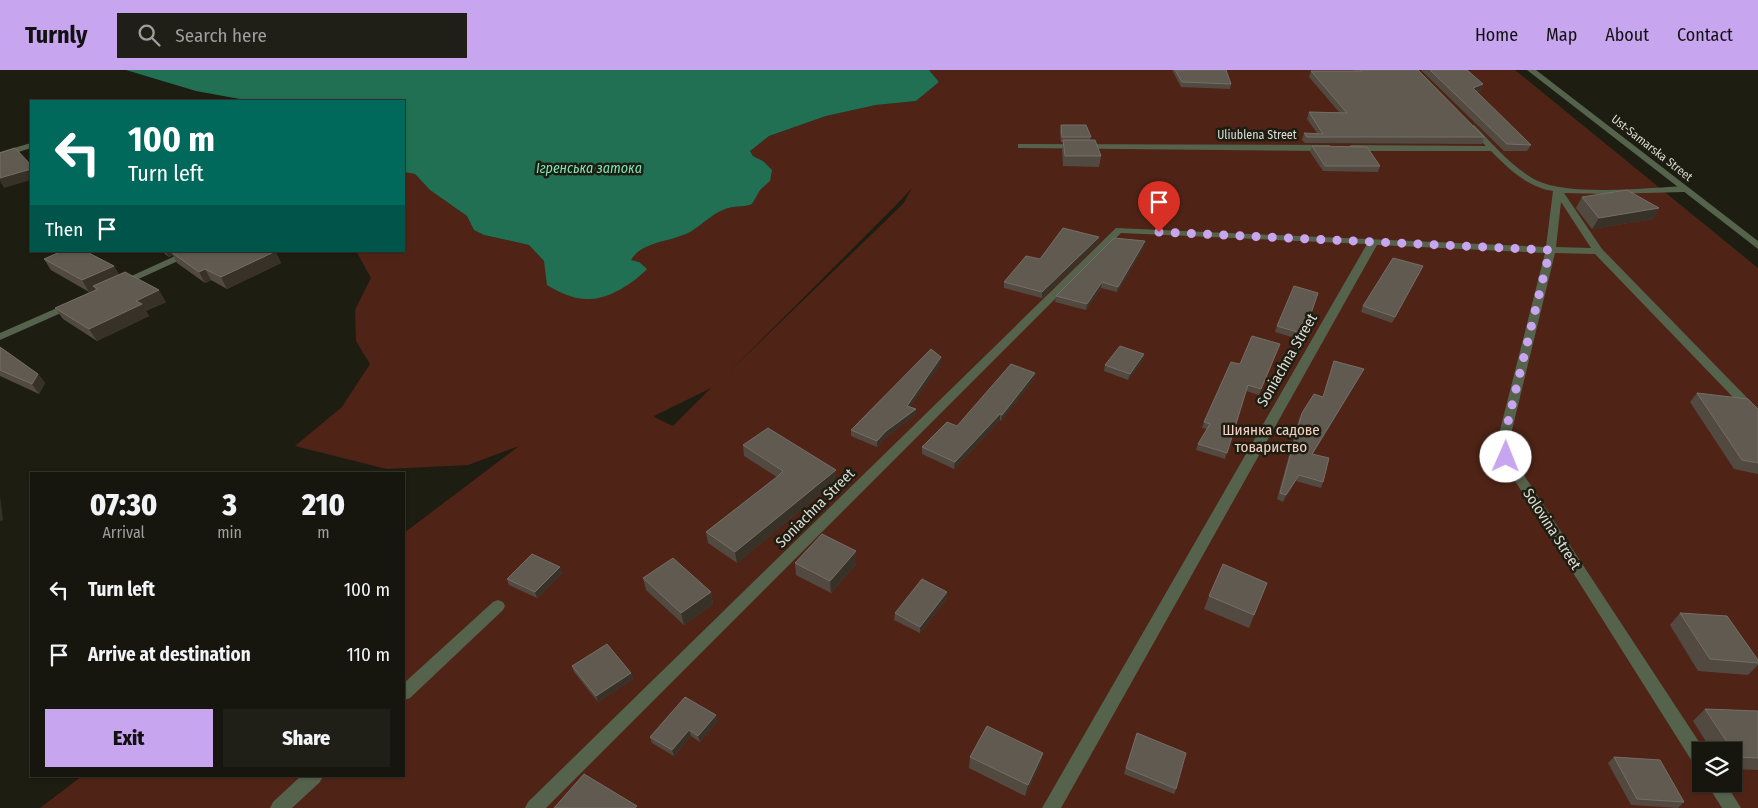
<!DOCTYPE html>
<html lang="en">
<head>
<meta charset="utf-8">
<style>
  :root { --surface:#16160e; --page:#1f1f17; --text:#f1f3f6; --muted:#9e9f9e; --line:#35352e; --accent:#c8a6ef }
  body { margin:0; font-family:"Fira Sans Condensed",sans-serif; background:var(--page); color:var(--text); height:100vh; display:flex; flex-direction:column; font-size:19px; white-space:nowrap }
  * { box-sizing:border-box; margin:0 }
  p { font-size:16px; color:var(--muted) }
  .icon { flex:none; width:28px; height:28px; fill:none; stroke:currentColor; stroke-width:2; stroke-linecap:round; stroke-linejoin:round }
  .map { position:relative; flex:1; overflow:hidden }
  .details { position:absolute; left:30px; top:402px; width:375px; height:305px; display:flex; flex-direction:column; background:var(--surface); border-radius:0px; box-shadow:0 1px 4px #0004,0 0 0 1px var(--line) }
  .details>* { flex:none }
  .hud { position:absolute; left:30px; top:30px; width:375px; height:152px; border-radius:0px; box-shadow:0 1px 4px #0004,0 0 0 1px var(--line); background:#00695c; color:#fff; overflow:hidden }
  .tools { position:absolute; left:1692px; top:672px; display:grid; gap:10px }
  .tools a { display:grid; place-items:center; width:50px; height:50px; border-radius:0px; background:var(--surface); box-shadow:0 1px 4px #0004,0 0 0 1px var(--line); font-size:25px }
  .pin { position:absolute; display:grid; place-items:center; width:42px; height:42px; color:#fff; margin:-51px -21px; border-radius:50% 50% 50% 0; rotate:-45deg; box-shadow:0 0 5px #0007 }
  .pin .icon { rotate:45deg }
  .me { position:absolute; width:55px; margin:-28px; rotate:1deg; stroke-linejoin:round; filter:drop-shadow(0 0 4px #0008) }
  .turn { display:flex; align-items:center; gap:18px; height:105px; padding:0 15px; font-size:22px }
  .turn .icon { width:65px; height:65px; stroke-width:2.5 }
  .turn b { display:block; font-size:35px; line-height:42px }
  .then { display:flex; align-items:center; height:48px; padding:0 15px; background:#0003; gap:10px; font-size:19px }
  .eta { display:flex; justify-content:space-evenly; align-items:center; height:85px; text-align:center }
  .eta b { font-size:30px; font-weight:800; line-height:35px }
  .action { display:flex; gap:10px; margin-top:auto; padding:10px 15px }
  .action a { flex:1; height:58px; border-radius:0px; background:var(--accent); color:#111; font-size:20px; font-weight:800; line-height:58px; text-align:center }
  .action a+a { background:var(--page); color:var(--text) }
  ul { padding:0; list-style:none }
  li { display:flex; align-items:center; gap:15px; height:65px; padding:0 15px }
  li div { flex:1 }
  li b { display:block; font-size:19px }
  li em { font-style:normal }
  header { display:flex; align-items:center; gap:30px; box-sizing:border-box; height:70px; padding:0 25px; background:var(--accent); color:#111 }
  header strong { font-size:24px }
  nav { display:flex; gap:28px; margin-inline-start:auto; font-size:18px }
  .search { width:350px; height:45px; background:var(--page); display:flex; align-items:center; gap:12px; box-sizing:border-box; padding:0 18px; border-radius:0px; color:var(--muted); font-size:19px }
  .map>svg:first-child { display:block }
  .green { fill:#4f2416; fill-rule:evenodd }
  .water { fill:#227053 }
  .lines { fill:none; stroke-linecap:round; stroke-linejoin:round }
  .lane { fill:#55634c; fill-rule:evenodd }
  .street { fill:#55634c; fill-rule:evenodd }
  .wall { fill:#524a41 }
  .shaded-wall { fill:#373128 }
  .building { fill:#615a51; stroke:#756e66 }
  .route { stroke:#c8a6ef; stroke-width:9; stroke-dasharray:0 16.2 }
  .labels { text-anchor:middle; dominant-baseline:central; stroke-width:5; stroke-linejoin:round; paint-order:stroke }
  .far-street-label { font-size:12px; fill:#ddddd6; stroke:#1e1d12 }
  .far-water-label { font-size:14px; font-style:italic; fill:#7de7bb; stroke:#1e1d12 }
  .street-label { font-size:15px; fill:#ddddd6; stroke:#1e1d12 }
  .park-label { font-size:15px; fill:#f6d0c3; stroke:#1e1d12 }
</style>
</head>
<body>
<header>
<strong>Turnly</strong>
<div class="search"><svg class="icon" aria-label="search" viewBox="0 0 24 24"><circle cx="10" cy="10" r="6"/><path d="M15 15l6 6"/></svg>Search here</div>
<nav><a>Home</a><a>Map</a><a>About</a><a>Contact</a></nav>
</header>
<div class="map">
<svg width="1758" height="738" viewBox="0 0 1758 738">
  <rect width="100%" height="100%" fill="#1e1d12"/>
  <path class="green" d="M929 0H1515L1758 198V738H40L82 706H404V463L519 376 468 395 387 399 295 376 342 337 370 294 356 271 355 240 371 208 356 181H404V102L415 104 430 120 467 146 474 160 484 165 529 175 544 191 639 192 630 190C643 171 671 172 690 162 704 154 715 140 733 137 740 136 745 137 752 134L759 120 770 111 763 91 753 86 750 80 769 66 826 46 876 35 916 31 939 12ZM912 118 903 134 731 300 896 135ZM711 318 673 356 654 347V346ZM1701 681H1734V714H1701Z"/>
  <path class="water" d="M126 0H929L939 12 916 31 876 35 826 46 769 66 750 81 753 86 763 91 772 100 770 111 760 120 752 134C745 137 740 136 733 137 715 140 704 154 690 162 672 172 642 171 631 190L639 192 647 199C635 212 609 229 590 229 575 230 560 223 547 215L544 191 529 175 484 165 474 160 467 146 430 120 415 104 404 102V31H251L196 21Z"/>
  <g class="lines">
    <g class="lane">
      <path d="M1468 55H1474C1493 74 1513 99 1538 111 1569 126 1648 118 1684 116L1688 119 1684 122 1607 124 1564 123 1602 179 1758 339V350L1754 349 1595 184 1555 183 1512 360V387L1705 681H1701V698L1695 696 1500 387V360L1545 183 1377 175 1061 738H1042L1367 174 1121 163 546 738H525L528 732 1116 158 1546 177 1553 121C1527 117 1509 99 1491 81H1351L1347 78 1351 75 1486 76 1468 59ZM1561 132 1591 178 1556 177Z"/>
      <polygon points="1018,74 1329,75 1333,78 1329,81 1021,78 1018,78"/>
      <polygon points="186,181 200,181 123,216 119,217 114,214"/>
      <polygon points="73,231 78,234 77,236 0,270 0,263"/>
      <polygon points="498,530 503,532 505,536 503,540 410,628 404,630 404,613 493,532"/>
      <polygon points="301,706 323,706 320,712 292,738 270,738 273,732"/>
      <polygon points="1707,714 1726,714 1741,738 1722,738"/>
    </g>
    <g class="street">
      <polygon points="1527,0 1536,0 1758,171 1758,179"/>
      <polygon points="31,73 31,78 0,88 0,82"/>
    </g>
  </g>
  <g class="wall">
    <polygon points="1172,0 1226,0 1231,14 1230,19 1181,17"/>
    <polygon points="1353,0 1418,0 1484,67 1482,74 1305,73 1302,70 1304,63 1317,63 1307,49 1309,42 1339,42 1309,7 1311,1 1354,1"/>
    <polygon points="1421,0 1467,0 1483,14 1481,20 1477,22 1531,75 1527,81 1504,81"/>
    <polygon points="1061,55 1091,67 1090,70 1101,86 1099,97 1063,96 1062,80 1063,72 1061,72 1060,61"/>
    <polygon points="1312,76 1380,96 1378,102 1323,101 1310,82"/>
    <polygon points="1582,127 1659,138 1653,149 1592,159 1576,138"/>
    <polygon points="1099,167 1098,173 1042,228 1004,218 1004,212"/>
    <polygon points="1144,177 1117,222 1101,218 1086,240 1055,232 1056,226"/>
    <polygon points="161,181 275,181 281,193 227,219 211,210 205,213 177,193 173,185 169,187"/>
    <polygon points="44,189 114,196 119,205 166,232 146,241 149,246 97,271 63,249 55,238 95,220 95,219 89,222 51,200"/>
    <polygon points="1420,202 1392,253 1361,242 1363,236"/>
    <polygon points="1318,223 1302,270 1275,262 1277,256"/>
    <polygon points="1280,274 1259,325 1246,321 1225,389 1196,380 1198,374 1207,359 1202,358 1204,352"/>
    <polygon points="0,277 38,304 45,313 39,324 0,306"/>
    <polygon points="1144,284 1143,290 1128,310 1104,301 1105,295"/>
    <polygon points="1334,291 1364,299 1361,305 1313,384 1323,412 1321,418 1296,411 1283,432 1277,429 1299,349 1302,343 1323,327"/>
    <polygon points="941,293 910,337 915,345 886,367 877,377 851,366 851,360"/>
    <polygon points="1035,303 1034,309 1001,351 1000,350 954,399 922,384 922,377 957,356"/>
    <polygon points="1697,323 1758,339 1758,404 1734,399 1690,332"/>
    <polygon points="743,375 836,411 737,493 708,473 706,462 777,407 744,386"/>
    <polygon points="856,481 856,494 831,523 796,505 795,493"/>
    <polygon points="560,497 562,503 537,528 509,515 507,509"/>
    <polygon points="643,508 711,522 713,534 684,555 646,520"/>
    <polygon points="1267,513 1249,558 1204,539 1209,526"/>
    <polygon points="947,528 920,563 894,550 895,543"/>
    <polygon points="1680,543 1758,590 1758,595 1748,605 1698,601 1670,555"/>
    <polygon points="572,596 631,603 633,609 598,632 574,602"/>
    <polygon points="1705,639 1758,641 1758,700 1734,699 1734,681 1712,681 1693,651"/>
    <polygon points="718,651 700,672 691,666 674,686 652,673 650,667"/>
    <polygon points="1137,663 1176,719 1174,724 1124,704"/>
    <polygon points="1043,683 1040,694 1025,726 969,698 970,687"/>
    <polygon points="1614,687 1684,732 1678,738 1631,735 1608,693"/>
  </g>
  <g class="shaded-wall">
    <polygon points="1483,14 1481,20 1471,24 1473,18"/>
    <polygon points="31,99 31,110 4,118 0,111 0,108"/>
    <polygon points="1659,138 1653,149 1592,159 1599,148"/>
    <polygon points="1099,167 1098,173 1042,228 1042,222"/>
    <polygon points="1145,171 1144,177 1117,222 1118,217"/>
    <polygon points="165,181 181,181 171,182 173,185 169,187"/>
    <polygon points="276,181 281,193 227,219 221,207"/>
    <polygon points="114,196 121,208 93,216 95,219 89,222 82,210"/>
    <polygon points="205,199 211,210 205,213 199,202"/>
    <polygon points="1102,212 1101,218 1086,240 1087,234"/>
    <polygon points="159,220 166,232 146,241 149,246 97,271 89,259 136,231"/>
    <polygon points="1144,284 1143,290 1128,310 1130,304"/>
    <polygon points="941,287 941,293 907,342 907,336"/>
    <polygon points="1364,299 1361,305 1309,390 1312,384"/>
    <polygon points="1035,303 1034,309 1001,351 1002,345"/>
    <polygon points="38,304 45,313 39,324 32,314"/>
    <polygon points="916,339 915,345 886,367 877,377 877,371 886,361"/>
    <polygon points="1000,344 1000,350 954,399 955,392"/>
    <polygon points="836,400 836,411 737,493 735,482"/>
    <polygon points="1299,405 1296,411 1283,432 1286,425"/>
    <polygon points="0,426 3,450 0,451"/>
    <polygon points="856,481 856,494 831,523 830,511"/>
    <polygon points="560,497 562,503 537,528 535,522"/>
    <polygon points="711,522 713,534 684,555 681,543"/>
    <polygon points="947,522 947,528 920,563 920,557"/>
    <polygon points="631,603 633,609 598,632 596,626"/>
    <polygon points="716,645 718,651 700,672 698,666"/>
    <polygon points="689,660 691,666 674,686 672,680"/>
    <polygon points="1043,683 1040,694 1025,726 1028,715"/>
  </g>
  <g class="building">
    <polygon points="1175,0 1226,0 1231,14 1182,12"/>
    <polygon points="1361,0 1418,0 1484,67 1307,67 1304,63 1323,64 1309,42 1347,43 1311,1 1362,1"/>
    <polygon points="1430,0 1467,0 1483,14 1473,18 1531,75 1507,74"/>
    <polygon points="1061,55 1086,55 1091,67 1062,67"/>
    <polygon points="1063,70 1095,70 1101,86 1065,86"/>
    <polygon points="1312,76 1367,77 1380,96 1325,96"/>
    <polygon points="15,78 31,95 31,99 0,108 0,83"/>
    <polygon points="1627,120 1659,138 1599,148 1582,127"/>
    <polygon points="1063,158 1099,167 1042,222 1004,212 1026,186 1040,189"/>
    <polygon points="1114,168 1145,171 1118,217 1102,212 1087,234 1056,226"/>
    <polygon points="62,181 85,181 114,196 82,210 44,189"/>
    <polygon points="173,181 276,181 221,207 205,199 199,202 171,182"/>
    <polygon points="1393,188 1423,196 1395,247 1363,236"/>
    <polygon points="125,202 159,220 136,231 142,234 89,259 55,238 98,219 93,216"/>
    <polygon points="1294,216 1318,223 1304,264 1277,256"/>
    <polygon points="1252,266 1280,274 1261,319 1248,315 1227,383 1198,374 1210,354 1204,352 1231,292 1240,294"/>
    <polygon points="1120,276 1144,284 1130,304 1105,295"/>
    <polygon points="0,277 38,304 32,314 0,300"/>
    <polygon points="931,279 941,287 907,336 916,339 886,361 877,371 851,360"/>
    <polygon points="1334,291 1364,299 1312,384 1329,388 1323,412 1299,405 1286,425 1280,423 1302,343 1314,324 1323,327"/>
    <polygon points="1011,294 1035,303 1002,345 1000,344 955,392 922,377 947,352 957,356"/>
    <polygon points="1697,323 1748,329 1758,339 1758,393 1742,390"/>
    <polygon points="768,358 836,400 735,482 706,462 778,406 783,401 743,375"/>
    <polygon points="822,464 856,481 830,511 795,493"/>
    <polygon points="532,484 560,497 535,522 507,509"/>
    <polygon points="673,488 711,522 681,543 643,508"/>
    <polygon points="1223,494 1267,513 1254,545 1209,526"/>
    <polygon points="922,509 947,522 920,557 895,543"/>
    <polygon points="1680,543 1727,546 1758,590 1758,593 1710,589"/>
    <polygon points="607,574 631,603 596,626 572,596"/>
    <polygon points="685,627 716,645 698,666 689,660 672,680 650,667"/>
    <polygon points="1705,639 1758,641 1758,688 1737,687 1734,681 1733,681"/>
    <polygon points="987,656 1043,683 1028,715 970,687"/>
    <polygon points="1137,663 1186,683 1176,719 1126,698"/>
    <polygon points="1614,687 1660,690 1684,732 1637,729"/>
    <polygon points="584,704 637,736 635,738 554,738"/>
  </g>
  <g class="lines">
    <polyline class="route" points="1159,162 1550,180 1506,360 1506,387"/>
  </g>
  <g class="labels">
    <g class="far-street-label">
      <text x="1257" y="65">Uliublena Street</text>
      <text transform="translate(1652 78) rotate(38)">Ust-Samarska Street</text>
    </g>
    <g class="far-water-label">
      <text x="589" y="98">Ігренська затока</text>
    </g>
    <g class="street-label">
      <text transform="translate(1287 290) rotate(-60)">Soniachna Street</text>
      <text transform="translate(815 438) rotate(-45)">Soniachna Street</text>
      <text transform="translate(1552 459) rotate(57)">Solovina Street</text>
    </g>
    <g class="park-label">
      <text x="1271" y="360">Шиянка садове<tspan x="1271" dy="17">товариство</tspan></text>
    </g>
  </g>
</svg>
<div class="tools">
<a><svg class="icon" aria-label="layers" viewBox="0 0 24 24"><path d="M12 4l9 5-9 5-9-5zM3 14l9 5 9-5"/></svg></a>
</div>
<div class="pin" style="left:1159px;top:162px;background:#d93025"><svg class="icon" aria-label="arrive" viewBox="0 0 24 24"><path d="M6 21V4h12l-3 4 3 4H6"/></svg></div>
<svg class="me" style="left:1506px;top:387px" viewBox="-20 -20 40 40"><circle r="19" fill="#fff"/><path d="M0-13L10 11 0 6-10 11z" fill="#c8a6ef"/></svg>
<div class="hud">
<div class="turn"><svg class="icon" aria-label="left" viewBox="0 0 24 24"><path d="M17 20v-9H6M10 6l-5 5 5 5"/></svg><div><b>100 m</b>Turn left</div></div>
<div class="then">Then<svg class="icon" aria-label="arrive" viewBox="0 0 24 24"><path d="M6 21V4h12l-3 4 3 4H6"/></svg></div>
</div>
<section class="details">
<div class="eta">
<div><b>07:30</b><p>Arrival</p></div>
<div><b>3</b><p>min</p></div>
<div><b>210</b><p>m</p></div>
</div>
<ul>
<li><svg class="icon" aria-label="left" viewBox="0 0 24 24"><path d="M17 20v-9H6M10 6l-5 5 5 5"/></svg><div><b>Turn left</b></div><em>100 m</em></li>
<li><svg class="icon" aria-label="arrive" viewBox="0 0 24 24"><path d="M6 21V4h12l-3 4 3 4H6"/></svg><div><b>Arrive at destination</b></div><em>110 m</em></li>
</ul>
<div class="action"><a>Exit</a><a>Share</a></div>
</section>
</div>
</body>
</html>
